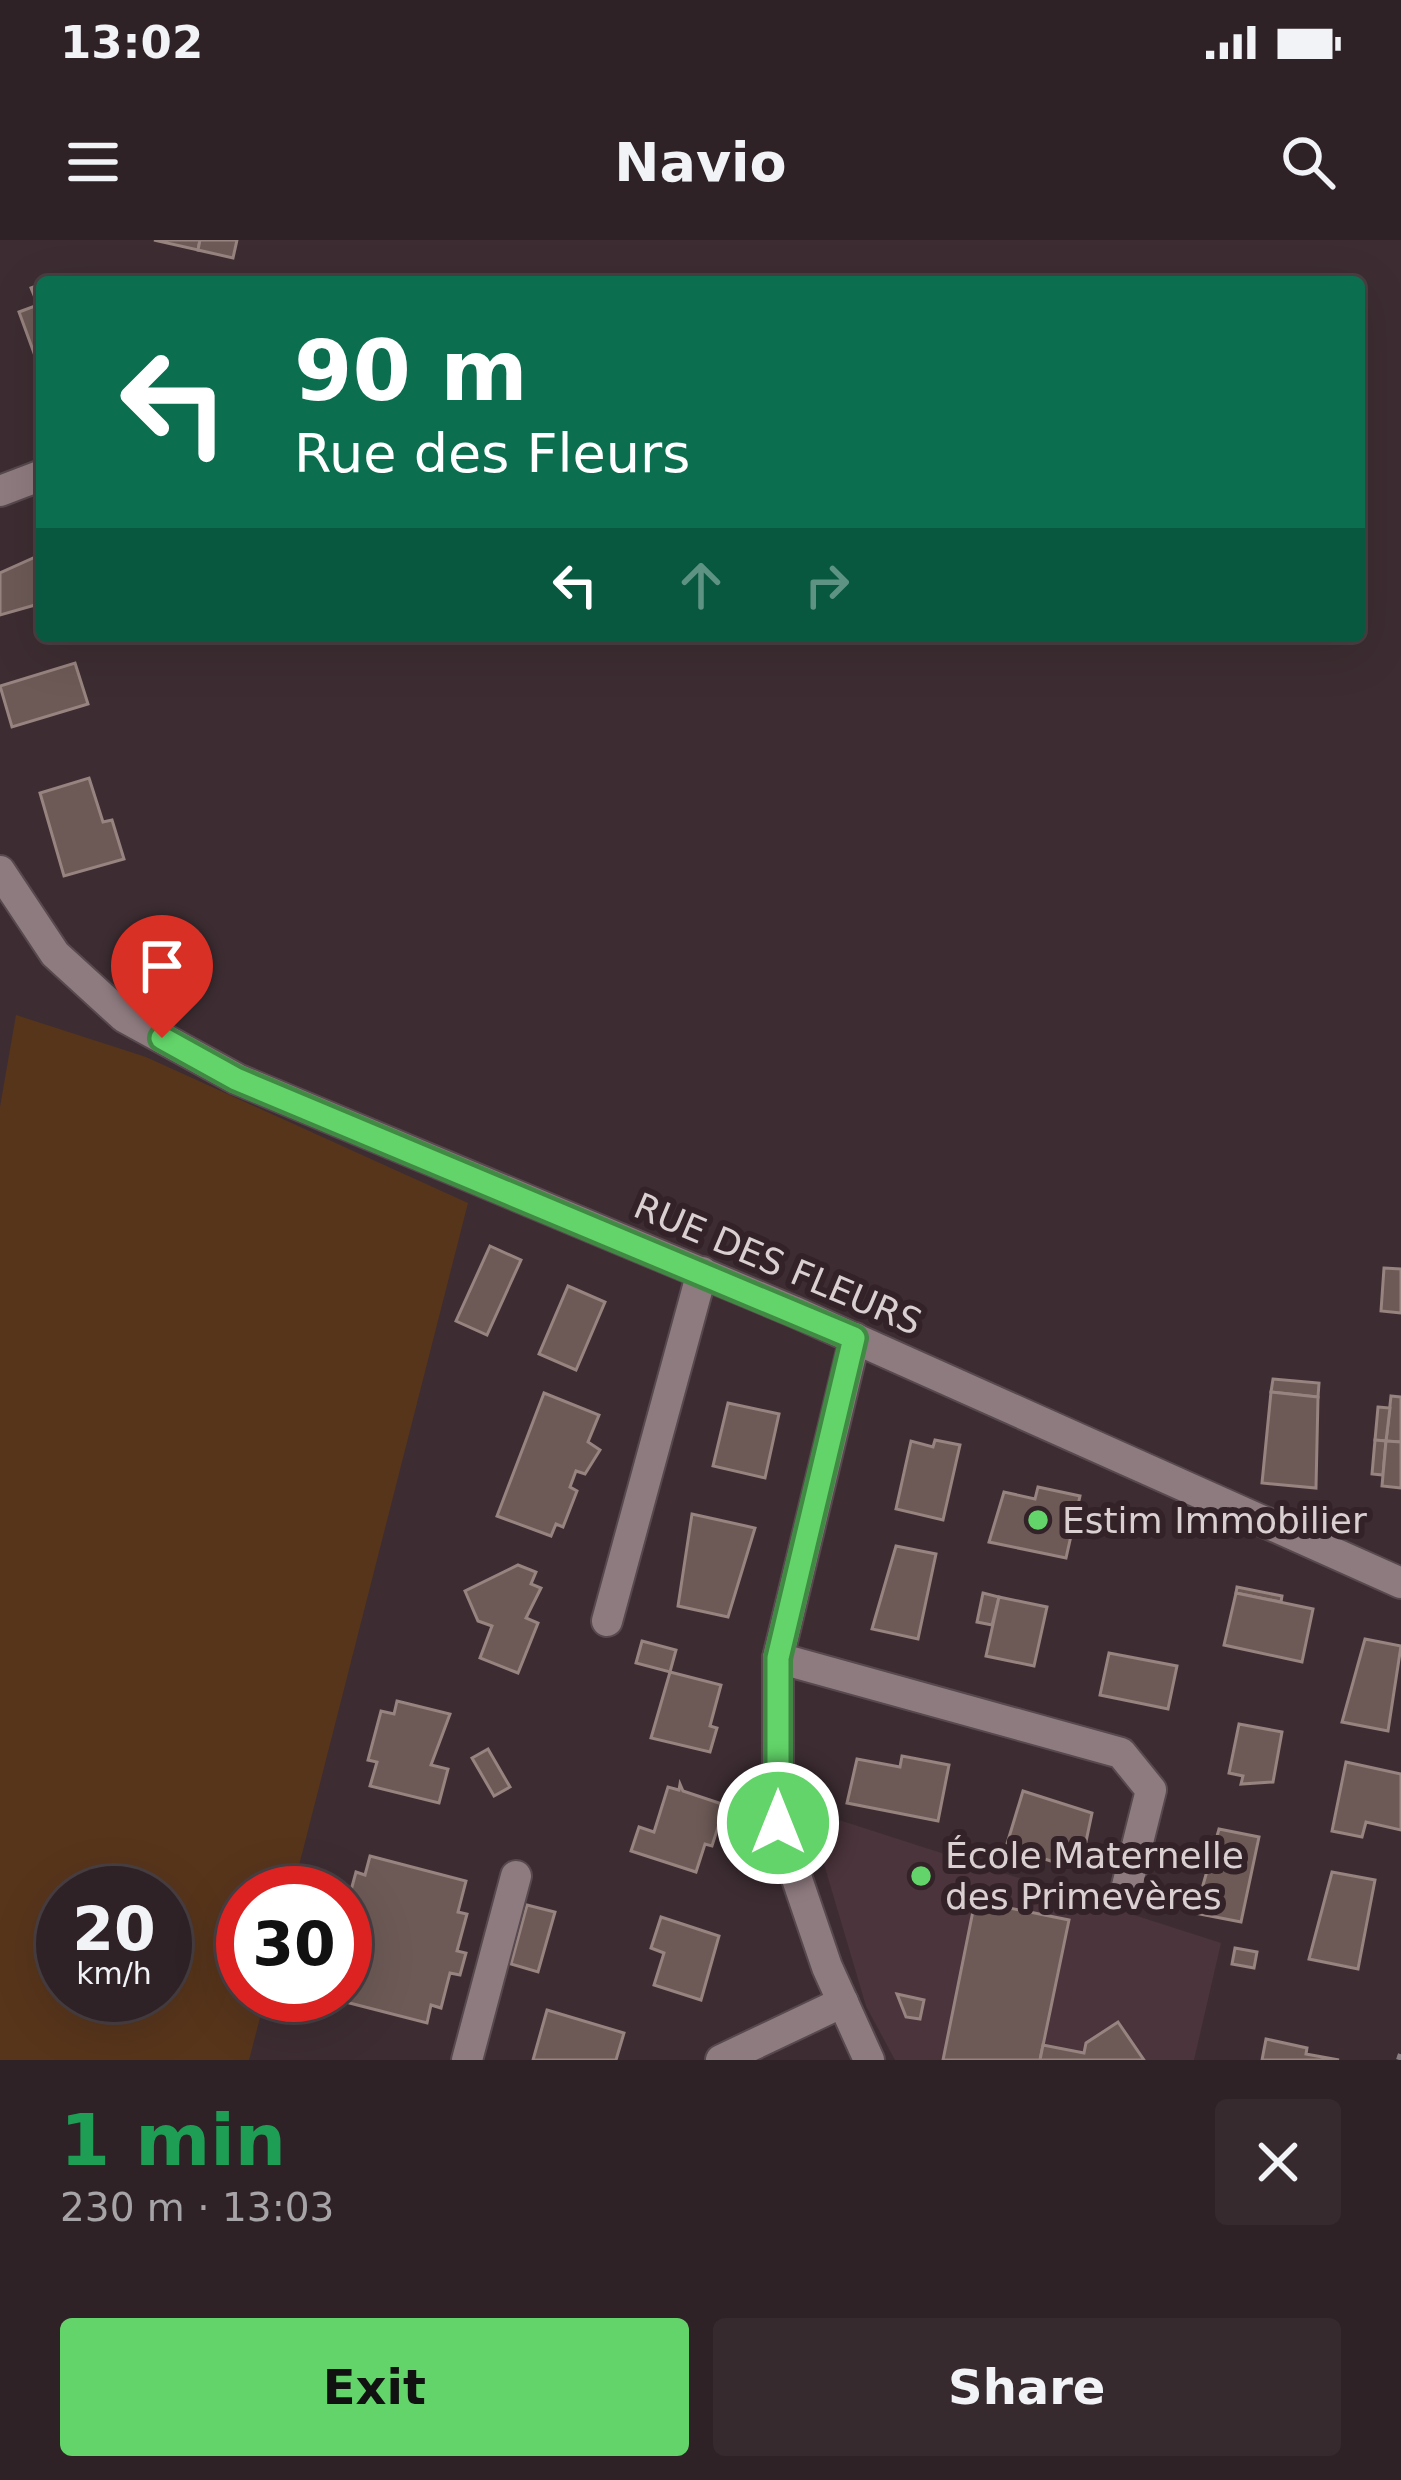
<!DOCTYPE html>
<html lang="en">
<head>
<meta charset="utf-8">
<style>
  :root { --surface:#2e2226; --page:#362a2e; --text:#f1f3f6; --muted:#a7a4a7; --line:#493f43; --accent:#62d469 }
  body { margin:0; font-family:"DejaVu Sans",sans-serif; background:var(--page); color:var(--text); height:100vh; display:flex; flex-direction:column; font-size:45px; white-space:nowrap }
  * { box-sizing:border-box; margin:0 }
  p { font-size:39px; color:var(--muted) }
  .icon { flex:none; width:66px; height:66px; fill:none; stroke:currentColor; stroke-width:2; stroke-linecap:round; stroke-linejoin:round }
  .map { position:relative; height:1820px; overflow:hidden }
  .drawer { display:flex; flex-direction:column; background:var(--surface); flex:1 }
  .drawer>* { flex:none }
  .top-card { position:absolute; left:36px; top:36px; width:1329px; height:366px; border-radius:12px; box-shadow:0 12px 48px #0002,0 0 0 3px var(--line); background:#0b6e4f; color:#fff; overflow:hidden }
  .speed { position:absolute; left:36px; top:1626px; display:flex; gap:24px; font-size:60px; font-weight:700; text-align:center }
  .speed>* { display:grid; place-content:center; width:156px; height:156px; border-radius:50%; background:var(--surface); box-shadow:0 12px 48px #0002,0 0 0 3px var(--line); line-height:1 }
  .speed small { font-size:30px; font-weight:400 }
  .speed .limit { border:18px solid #d22; background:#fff; color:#111 }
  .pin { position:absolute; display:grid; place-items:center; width:102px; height:102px; color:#fff; margin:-123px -51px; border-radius:50% 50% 50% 0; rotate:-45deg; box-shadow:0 0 12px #0007 }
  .pin .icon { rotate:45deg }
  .me { position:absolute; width:132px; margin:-66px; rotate:0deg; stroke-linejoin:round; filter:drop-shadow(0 0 9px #0008) }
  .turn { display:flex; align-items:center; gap:42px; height:252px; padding:0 60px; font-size:54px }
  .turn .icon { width:156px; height:156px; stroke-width:2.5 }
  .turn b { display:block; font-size:84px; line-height:102px }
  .lanes { display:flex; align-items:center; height:114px; padding:0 60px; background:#0003; justify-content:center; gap:60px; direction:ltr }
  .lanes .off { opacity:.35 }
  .round { display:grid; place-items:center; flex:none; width:126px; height:126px; border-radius:12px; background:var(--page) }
  .overview { display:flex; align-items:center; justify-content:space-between; height:204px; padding:0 60px }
  h1 { font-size:72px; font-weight:600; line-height:90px; color:#1e9e55 }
  .button { display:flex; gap:24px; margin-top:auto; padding:24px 60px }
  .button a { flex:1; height:138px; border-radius:12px; background:var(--accent); color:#111; font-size:48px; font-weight:600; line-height:138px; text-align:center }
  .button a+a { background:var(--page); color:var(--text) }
  .status { display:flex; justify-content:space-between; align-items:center; height:84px; padding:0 60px; background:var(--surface); direction:ltr }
  .status svg { height:33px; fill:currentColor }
  header { display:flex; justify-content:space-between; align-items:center; height:156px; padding:0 60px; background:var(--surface); font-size:54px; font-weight:600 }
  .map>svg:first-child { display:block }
  .built { fill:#4b343b }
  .green { fill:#57351b; fill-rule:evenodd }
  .building { fill:#6d5a57; stroke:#97837f; stroke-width:3 }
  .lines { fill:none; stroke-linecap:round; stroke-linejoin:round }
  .minor-casing { stroke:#57494e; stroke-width:34 }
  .path { stroke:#8b7e82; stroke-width:6; stroke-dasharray:6 9; stroke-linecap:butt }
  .minor { stroke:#8e7b80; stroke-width:30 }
  .route-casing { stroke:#408a44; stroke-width:30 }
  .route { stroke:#62d469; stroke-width:21 }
  .poi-dot { fill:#62d469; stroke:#332328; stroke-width:4.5 }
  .labels { text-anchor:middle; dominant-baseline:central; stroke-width:12; stroke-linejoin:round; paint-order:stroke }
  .street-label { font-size:36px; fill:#dad0d2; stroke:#332328 }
  .poi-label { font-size:36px; fill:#dad0d2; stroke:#332328; text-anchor:start }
</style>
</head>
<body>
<div class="status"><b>13:02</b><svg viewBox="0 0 49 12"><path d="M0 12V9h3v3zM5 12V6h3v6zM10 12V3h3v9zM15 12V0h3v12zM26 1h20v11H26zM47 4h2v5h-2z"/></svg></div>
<header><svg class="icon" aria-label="menu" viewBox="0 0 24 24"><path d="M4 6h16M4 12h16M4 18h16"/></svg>Navio<svg class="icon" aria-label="search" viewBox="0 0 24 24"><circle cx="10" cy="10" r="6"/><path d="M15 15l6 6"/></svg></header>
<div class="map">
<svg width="1401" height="1820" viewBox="0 0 1401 1820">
  <rect width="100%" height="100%" fill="#3d2d32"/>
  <polygon class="built" points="808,1570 1221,1703 1194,1820 895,1820 866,1766"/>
  <path class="green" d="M16 775 146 817 468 963 292 1653H243V1755H266L249 1820H0V867ZM63 1653H165V1755H63Z"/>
  <g class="building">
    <polygon points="154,0 200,0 198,10"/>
    <polygon points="200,0 237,0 233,18 198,10"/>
    <polygon points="42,44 42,110 34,113 19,72 38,65 31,48"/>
    <polygon points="42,314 42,363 0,375 0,333"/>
    <polygon points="75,423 88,464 12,487 0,446"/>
    <polygon points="89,538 103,582 112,580 124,619 64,636 40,553"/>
    <polygon points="490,1006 521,1020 487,1095 456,1081"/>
    <polygon points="1384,1028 1401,1029 1401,1073 1381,1071"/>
    <polygon points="568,1046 605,1062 576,1130 539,1114"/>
    <polygon points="1273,1139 1319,1143 1318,1157 1271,1152"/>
    <polygon points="1271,1152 1318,1157 1316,1248 1262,1243"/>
    <polygon points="544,1153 599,1175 588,1202 600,1210 585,1234 576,1231 570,1247 577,1251 563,1287 556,1284 551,1296 497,1276"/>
    <polygon points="1391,1156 1401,1157 1401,1202 1386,1201"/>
    <polygon points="728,1163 779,1174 765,1238 713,1226"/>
    <polygon points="1378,1167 1390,1168 1386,1201 1375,1200"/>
    <polygon points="935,1200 960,1205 943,1280 896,1269 911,1201 933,1207"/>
    <polygon points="1375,1200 1386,1201 1383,1235 1372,1234"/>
    <polygon points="1386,1201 1401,1202 1401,1248 1382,1246"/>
    <polygon points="1038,1247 1080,1256 1066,1318 989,1302 1004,1252 1035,1259"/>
    <polygon points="692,1274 755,1288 728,1377 678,1366"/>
    <polygon points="896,1306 936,1314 918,1399 872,1389"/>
    <polygon points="518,1325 536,1332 531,1344 541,1348 526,1378 538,1383 518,1433 480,1418 492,1386 478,1381 465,1351"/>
    <polygon points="1237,1347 1282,1356 1281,1362 1236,1353"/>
    <polygon points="983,1353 999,1357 992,1385 977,1382"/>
    <polygon points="1236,1353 1313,1369 1302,1422 1224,1405"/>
    <polygon points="999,1357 1047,1367 1034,1426 986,1416"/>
    <polygon points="1365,1399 1401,1406 1388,1491 1342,1482"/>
    <polygon points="642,1401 676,1410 670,1432 636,1423"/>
    <polygon points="1109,1413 1177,1426 1168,1469 1100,1455"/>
    <polygon points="670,1432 721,1445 710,1486 717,1488 710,1512 651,1498"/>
    <polygon points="397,1461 450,1474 431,1525 448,1529 439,1563 370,1546 377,1522 368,1520 381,1471 394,1474"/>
    <polygon points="1239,1484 1282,1492 1273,1542 1241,1544 1243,1536 1229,1533"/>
    <polygon points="488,1509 510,1547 494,1556 472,1518"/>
    <polygon points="902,1516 949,1525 938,1581 847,1563 857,1519 900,1527"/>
    <polygon points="1346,1522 1401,1534 1401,1590 1366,1582 1362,1597 1332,1591"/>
    <polygon points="680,1544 683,1551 725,1565 712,1606 705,1604 696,1632 631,1611 639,1587 654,1592 668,1547 679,1550"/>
    <polygon points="1023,1551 1092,1573 1080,1630 1006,1607"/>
    <polygon points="1219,1589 1259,1597 1241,1682 1195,1673"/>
    <polygon points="370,1616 466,1641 458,1672 467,1674 457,1711 466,1713 460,1735 450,1733 441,1768 431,1765 427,1783 338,1760 345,1755 345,1702 357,1706 363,1684 355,1682 359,1669 347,1665 356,1632 365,1635"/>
    <polygon points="1332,1632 1375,1640 1358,1729 1309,1719"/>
    <polygon points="975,1661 1069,1680 1040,1820 943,1820"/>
    <polygon points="527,1665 555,1672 538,1732 511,1724"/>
    <polygon points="661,1677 719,1696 701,1760 654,1745 664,1713 651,1708"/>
    <polygon points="1235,1708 1257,1712 1254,1728 1232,1724"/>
    <polygon points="897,1754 924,1760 920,1779 906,1777"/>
    <polygon points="547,1770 624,1793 616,1820 533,1820"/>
    <polygon points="1118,1782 1144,1820 1040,1820 1043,1805 1084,1813 1086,1803"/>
    <polygon points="1266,1799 1307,1808 1306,1814 1339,1820 1262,1820"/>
  </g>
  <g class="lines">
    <defs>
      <g id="minor">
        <polyline points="0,251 42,235"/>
        <polyline points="0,631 55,714 124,777 237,839 793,1071 1401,1343"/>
        <polyline points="855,1098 778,1418 778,1583 827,1727 869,1820"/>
        <polyline points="607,1381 702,1032"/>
        <polyline points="778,1418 1121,1513 1151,1550 1127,1646"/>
        <polyline points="467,1820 516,1636"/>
        <polyline points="721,1820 843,1762"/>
      </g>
    </defs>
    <use href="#minor" class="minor-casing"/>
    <polyline class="path" points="1399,1820 1401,1814"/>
    <use href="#minor" class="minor"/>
  </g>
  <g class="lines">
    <defs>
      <polyline id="route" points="162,798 236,839 854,1098 778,1418 778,1583"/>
    </defs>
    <use href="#route" class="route-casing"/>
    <use href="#route" class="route"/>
  </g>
  <g class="poi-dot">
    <circle cx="1038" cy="1280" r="12"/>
    <circle cx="921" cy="1636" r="12"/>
  </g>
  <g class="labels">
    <g class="street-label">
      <text transform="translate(778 1024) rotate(23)">RUE DES FLEURS</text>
    </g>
    <g class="poi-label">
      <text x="1062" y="1280">Estim Immobilier</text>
      <text x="945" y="1615">École Maternelle<tspan x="945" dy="41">des Primevères</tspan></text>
    </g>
  </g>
</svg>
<div class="speed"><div>20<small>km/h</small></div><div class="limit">30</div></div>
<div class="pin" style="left:162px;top:798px;background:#d93025"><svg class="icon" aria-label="arrive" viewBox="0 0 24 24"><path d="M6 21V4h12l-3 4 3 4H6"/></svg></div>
<svg class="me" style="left:778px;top:1583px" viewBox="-20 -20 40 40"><circle r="17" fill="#62d469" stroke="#fff" stroke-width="3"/><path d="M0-11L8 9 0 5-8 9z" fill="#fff"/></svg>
<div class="top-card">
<div class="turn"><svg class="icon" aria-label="left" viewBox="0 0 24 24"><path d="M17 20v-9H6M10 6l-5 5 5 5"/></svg><div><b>90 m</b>Rue des Fleurs</div></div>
<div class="lanes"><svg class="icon" aria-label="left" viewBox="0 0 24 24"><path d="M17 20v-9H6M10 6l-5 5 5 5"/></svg><svg class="icon off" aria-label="ahead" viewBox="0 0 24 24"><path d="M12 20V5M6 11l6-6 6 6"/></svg><svg class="icon off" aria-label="right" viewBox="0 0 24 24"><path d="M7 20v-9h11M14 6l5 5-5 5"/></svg></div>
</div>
</div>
<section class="drawer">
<div class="overview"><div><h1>1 min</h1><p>230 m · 13:03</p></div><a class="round"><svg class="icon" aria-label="close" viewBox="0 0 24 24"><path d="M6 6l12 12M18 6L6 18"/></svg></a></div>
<div class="button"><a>Exit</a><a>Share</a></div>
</section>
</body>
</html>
